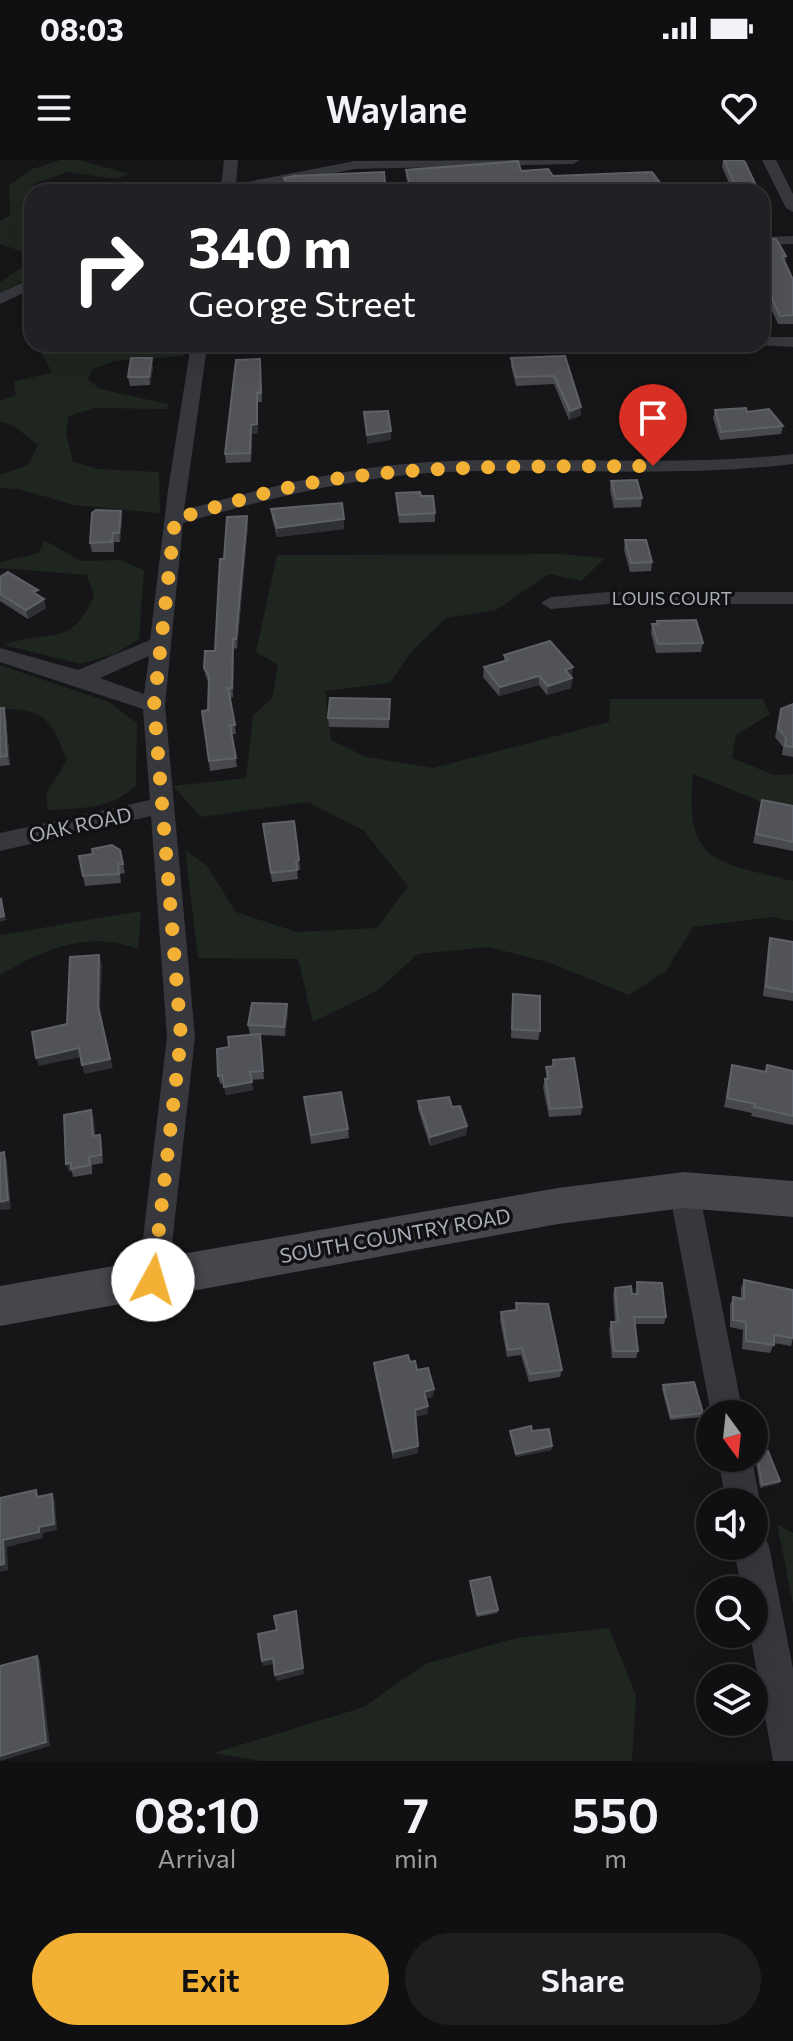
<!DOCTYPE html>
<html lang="en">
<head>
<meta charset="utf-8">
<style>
  :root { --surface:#101012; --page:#1e1e20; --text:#f1f3f6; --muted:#9c9d9f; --line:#303032; --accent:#f2b134 }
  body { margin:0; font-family:Commissioner,sans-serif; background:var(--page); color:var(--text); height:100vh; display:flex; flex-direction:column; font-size:30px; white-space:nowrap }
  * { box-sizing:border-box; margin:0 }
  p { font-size:26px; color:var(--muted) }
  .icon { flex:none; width:44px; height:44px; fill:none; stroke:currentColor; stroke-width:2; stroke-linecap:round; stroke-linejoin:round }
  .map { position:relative; height:1601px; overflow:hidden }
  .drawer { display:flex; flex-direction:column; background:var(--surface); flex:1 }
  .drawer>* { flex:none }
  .hud { position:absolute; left:24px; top:24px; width:746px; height:168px; border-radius:24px; box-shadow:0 8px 32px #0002,0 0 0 2px var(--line); background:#202124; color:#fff; overflow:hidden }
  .needle { width:52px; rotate:165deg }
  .controls { position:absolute; left:696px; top:1240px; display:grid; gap:16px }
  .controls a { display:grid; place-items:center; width:72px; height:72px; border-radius:50%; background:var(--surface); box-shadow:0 8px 32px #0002,0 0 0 2px var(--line); font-size:40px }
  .pin { position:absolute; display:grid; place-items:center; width:68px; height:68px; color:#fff; margin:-82px -34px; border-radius:50% 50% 50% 0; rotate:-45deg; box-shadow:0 0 8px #0007 }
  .pin .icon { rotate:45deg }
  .me { position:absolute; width:88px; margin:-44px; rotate:6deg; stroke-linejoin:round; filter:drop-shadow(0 0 6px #0008) }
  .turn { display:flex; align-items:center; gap:28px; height:168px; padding:0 32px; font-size:36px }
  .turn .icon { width:104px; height:104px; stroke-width:2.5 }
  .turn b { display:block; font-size:56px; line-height:68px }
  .eta { display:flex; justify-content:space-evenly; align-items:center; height:136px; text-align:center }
  .eta b { font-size:48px; font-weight:600; line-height:56px }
  .primary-button { display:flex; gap:16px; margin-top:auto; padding:16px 32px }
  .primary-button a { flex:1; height:92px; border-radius:48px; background:var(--accent); color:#111; font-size:32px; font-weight:600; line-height:92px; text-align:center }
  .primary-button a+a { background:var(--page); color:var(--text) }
  .status { display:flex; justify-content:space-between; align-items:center; height:56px; padding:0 40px; background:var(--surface); direction:ltr }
  .status svg { height:22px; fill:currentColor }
  header { display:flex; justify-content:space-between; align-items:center; height:104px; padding:0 32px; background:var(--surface); font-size:36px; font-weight:600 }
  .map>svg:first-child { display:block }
  .green { fill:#1e261f }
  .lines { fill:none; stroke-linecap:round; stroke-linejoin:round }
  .street { fill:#37383d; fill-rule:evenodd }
  .secondary { fill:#45474d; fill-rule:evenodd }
  .wall { fill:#47494d }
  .shaded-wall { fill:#2f3033 }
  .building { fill:#525359; stroke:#5f6168; stroke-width:2 }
  .route { stroke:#f2b134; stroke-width:14; stroke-dasharray:0 25.2 }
  .labels { text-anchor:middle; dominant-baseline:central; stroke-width:7; stroke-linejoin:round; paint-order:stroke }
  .far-street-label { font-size:18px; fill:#a8adb8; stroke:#111113 }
  .street-label { font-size:20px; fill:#a8adb8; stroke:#111113 }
</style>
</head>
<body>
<div class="status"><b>08:03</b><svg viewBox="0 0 49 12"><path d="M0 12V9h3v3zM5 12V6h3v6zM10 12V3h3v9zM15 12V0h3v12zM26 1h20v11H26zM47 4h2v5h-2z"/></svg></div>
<header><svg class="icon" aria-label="menu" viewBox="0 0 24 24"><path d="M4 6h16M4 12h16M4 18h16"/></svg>Waylane<svg class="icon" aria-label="heart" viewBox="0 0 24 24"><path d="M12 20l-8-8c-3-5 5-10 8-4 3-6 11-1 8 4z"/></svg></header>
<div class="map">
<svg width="793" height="1601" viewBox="0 0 793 1601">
  <rect width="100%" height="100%" fill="#161618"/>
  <g class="green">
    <polygon points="61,0 79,0 130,14 115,19 68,12 34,24 37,32 32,32 32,116 0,133 0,122 21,108 29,94 0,84 0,61 10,55 9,25 32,9"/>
    <polygon points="43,184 92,184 124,189 183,184 184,196 115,201 93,209 88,219 100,229 168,244 167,249 94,248 69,256 66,273 73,302 99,309 159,312 160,353 74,345 19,329 0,328 0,315 28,305 38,285 14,266 0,261 0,241 16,235 14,222 52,212 40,191"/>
    <path d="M44 380 81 401 120 400 144 410 139 479 115 494 80 504 4 485C49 468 72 490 94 435L87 415 0 408V402L39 393Z"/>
    <path d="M562 394 605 398 581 421 549 414 496 450 446 458 411 492 390 523 325 531 331 580 366 597 433 608 609 562 610 539H763L770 554 736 575 732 598 774 615 793 614V655L693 614C683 705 719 702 793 721V761L772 757 693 767 666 811 629 835 551 803 489 787 418 794 378 830 313 862 298 799 198 798 185 690 207 706 236 752 297 772 377 768 408 726 363 670 308 642 201 657 173 626 246 618 253 556 272 538 278 505 256 492 277 395Z"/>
    <path d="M0 505 109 542 137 563 136 625C111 650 81 648 48 650L46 634 67 600C51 560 45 548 0 549Z"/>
    <path d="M141 751 138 789C87 770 45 789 0 815V775Z"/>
    <polygon points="777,1364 793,1373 793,1444"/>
    <polygon points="609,1468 636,1535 632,1601 260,1601 214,1593 364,1547 425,1504 516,1478"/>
  </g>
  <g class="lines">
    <g class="street">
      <polygon points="224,0 238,0 236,24 355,1 580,0 573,4 355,9 237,32 214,32 221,28"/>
      <polygon points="762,0 776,0 793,34 793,52 786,48"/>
      <polygon points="793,76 793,84 762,85 762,77"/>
      <polygon points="32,118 32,129 0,144 0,133"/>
      <polygon points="762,177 793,177 793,187 756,185 762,184"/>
      <path d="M191 184H645L637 189 206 194 184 350C264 328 346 307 429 302 550 295 672 308 793 294V304C671 319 550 306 428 313 345 319 263 340 183 363L165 545 195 877 168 1120 164 1130 153 1134 142 1130 138 1120 167 877 151 656 0 691V673L150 640 143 549 0 502V488L78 510 150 480 168 330ZM149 496 144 534 100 518Z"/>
      <polygon points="609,432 793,432 793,444 609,444 551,449 541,443 551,437"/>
      <polygon points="684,1017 694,1021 699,1030 743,1254 711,1254 669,1030 674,1021"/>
      <polygon points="718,1298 752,1298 760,1342 755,1354 754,1342 726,1342"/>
      <polygon points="754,1370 763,1374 769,1386 793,1509 793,1601 773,1601 750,1474 754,1474 754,1430 742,1430 733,1386 754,1386"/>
    </g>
    <polygon class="secondary" points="684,1012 793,1021 793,1057 684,1048 558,1064 0,1166 0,1126 558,1028"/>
  </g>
  <g class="wall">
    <polygon points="723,0 759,32 733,32 722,7"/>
    <polygon points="406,10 521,11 667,32 410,32 406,17"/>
    <polygon points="762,38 766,47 765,54 762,53"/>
    <polygon points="762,79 786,96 785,102 793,120 793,164 778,164 762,128"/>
    <polygon points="565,196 581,255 569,260 554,224 516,226 511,206 511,198"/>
    <polygon points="260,199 262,242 258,242 258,273 252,274 251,302 226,303 225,294"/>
    <polygon points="153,207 150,225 130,226 128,217"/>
    <polygon points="715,250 747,252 783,266 781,274 720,280 713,258"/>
    <polygon points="611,321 642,338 641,347 614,348 610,330"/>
    <polygon points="396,333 421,336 435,353 435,362 399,363"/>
    <polygon points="271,349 344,369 277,377 272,358"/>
    <polygon points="247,356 248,366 237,488 234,489 233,537 230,538 236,574 232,574 237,607 210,611 202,551 208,550 209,523 206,517 204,508 215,491 224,399"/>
    <polygon points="122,360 120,382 114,382 114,392 92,392 90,383"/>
    <polygon points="625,380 652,402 651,411 630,412 624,390"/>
    <polygon points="0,417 44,439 46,448 28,459 0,441"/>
    <polygon points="657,461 703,483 701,492 656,493 651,473 652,464 657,464"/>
    <polygon points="504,495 572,516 571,528 547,535 539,525 499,536 483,517 484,507 504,501"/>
    <polygon points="390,539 389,568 329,567 328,558"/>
    <polygon points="793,544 793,597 782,595 783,587 775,577 781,549"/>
    <polygon points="0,548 4,548 6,557 10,605 0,606"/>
    <polygon points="762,640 793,646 793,691 753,683"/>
    <polygon points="264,673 299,700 300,710 297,710 298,719 272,722"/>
    <polygon points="120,690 125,713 120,714 121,723 85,726 83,716"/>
    <polygon points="770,778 793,782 793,841 763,836 768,787"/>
    <polygon points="512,843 540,871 538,880 511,878"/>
    <polygon points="288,853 285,876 260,875 264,919 251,920 253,930 226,935 224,923 220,924 218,916 229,887 255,874 250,874 248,865"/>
    <polygon points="553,900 582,947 581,955 549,957 543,927 545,919 546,919 546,907 552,906"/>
    <polygon points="732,905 764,912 767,905 793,911 793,965 751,956 752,953 724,947"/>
    <polygon points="304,937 348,969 349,978 311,984"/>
    <polygon points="418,941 452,947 467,966 466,975 430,986 418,949"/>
    <polygon points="94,959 95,976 100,975 102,984 103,1003 92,1005 92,1014 73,1017 72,1012 69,1012"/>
    <polygon points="744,1120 793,1178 791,1186 774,1183 770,1193 742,1189 743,1170 730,1167 730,1145 733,1137 741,1138 741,1128"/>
    <polygon points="637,1122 666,1157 664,1164 635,1164 638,1191 636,1198 612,1198 609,1170 611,1162 615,1162 613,1135 615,1128 635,1134"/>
    <polygon points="516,1143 562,1210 560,1217 529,1222 521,1195 507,1197 500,1160 501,1152 515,1151"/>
    <polygon points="410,1202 417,1210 433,1237 426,1238 428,1246 428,1254 415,1256 418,1293 393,1299 374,1210 374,1203"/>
    <polygon points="663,1225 703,1253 701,1257 670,1260 662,1229"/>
    <polygon points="510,1271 532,1271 552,1286 551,1290 516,1297 510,1274"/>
    <polygon points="757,1294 780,1321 778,1324 760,1328 755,1297"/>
    <polygon points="470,1421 498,1450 497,1453 477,1457"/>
  </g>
  <g class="shaded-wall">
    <polygon points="768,66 766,74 762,75 762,67"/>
    <polygon points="152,198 153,207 150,225 149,217"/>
    <polygon points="257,233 258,273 252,274 251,302 251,265"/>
    <polygon points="581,247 581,255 569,260 570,251"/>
    <polygon points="391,271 391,280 367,284 367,275"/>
    <polygon points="121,351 122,360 120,382 119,373"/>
    <polygon points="247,356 248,366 237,488 236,479"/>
    <polygon points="344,359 344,369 277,377 277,368"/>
    <polygon points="44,439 46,448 28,459 26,450"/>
    <polygon points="233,479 234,489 233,537 232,528"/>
    <polygon points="573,507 572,516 563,519 565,510"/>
    <polygon points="539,516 539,525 499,536 500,527"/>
    <polygon points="572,518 571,528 547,535 548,526"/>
    <polygon points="4,548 6,557 10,605 7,596"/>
    <polygon points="1,739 6,760 0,762 0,757"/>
    <polygon points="99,795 102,804 100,855 113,908 84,914 82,905"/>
    <polygon points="287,844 288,853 285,876 284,867"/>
    <polygon points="79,888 81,897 39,906 36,898"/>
    <polygon points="252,922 253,930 226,935 224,927"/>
    <polygon points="91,950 94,959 95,985 93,976"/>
    <polygon points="467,966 466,975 430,986 430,977"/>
    <polygon points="100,975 102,984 103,1003 101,995"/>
    <polygon points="4,992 7,1001 11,1049 0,1050"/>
    <polygon points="71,1003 72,1012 69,1012 66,1004"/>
    <polygon points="434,1229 433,1237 424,1239 424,1232"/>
    <polygon points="428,1246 428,1254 414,1257 415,1250"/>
    <polygon points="418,1286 418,1293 393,1299 393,1292"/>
    <polygon points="552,1286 551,1290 516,1297 516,1294"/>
    <polygon points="780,1321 778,1324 760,1328 762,1325"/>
    <polygon points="52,1334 55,1341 57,1370 43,1373 43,1378 7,1387 8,1410 0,1412 3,1380 39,1367"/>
    <polygon points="296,1451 304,1514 277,1521 275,1515"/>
    <polygon points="37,1496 40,1501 50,1586 0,1601 0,1596"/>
    <polygon points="273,1498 274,1504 263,1506 262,1501"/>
  </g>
  <g class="building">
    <polygon points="724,0 742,0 745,2 759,32 745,32 735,25"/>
    <polygon points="518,1 521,11 548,9 553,16 652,12 667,32 412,32 406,10"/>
    <polygon points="384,12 386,32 290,32 284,18 294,16"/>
    <polygon points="762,56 768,66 762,67"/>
    <polygon points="762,79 776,79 786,96 782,96 793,120 793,155 780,156 762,116"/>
    <polygon points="565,196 581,247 570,251 554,216 516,217 511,198"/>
    <polygon points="131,198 152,198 149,217 128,217"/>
    <polygon points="260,199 261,233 257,233 257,264 251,265 250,293 225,294 236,200"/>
    <polygon points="746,248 747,252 769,249 783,266 721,272 715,250"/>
    <polygon points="388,251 391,271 367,275 364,252"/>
    <polygon points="637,320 642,338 616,339 611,321"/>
    <polygon points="420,332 421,336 433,336 435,353 399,355 396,333"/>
    <polygon points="342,343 344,359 277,368 271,349"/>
    <polygon points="96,350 121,351 119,373 113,373 112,382 90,383 92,353"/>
    <polygon points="247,356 236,479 233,479 232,528 228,528 235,565 230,565 236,598 209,601 202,551 208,550 209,516 204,508 205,491 215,491 220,399 224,399 227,357"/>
    <polygon points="625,380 646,380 652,402 631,403"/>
    <polygon points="8,412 38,430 33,432 44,439 26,450 0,434 0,417"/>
    <polygon points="696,460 703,483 658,484 652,464 658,464 657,461"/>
    <polygon points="550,481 573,507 565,510 572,518 548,526 539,516 500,527 484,507 508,500 504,495"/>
    <polygon points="330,538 390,539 389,559 328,558"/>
    <polygon points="793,544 793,587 785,586 786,578 778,568 781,549"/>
    <polygon points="0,548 4,548 7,596 0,597"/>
    <polygon points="762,640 793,646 793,682 756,674"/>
    <polygon points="294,661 299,700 296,701 297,710 271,713 263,664"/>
    <polygon points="112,685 120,690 123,704 118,704 119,714 83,716 79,696 93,694 92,689"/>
    <polygon points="1,739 4,756 0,757 0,740"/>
    <polygon points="770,778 793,782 793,832 766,827"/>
    <polygon points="99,795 98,846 110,899 82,905 79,888 36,898 32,872 67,864 70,797"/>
    <polygon points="513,834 540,836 540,871 512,869"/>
    <polygon points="252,843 287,844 284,867 248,865"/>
    <polygon points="260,874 263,911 250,912 252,922 224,927 222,915 218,916 217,889 229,887 228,877"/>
    <polygon points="574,898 582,947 550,949 545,919 549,919 546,907 554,906 553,900"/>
    <polygon points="732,905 766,912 767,905 793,911 793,956 754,947 755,944 727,938"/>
    <polygon points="341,932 348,969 311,975 304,937"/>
    <polygon points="449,937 452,947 460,946 467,966 430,977 418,941"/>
    <polygon points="91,950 93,976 100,975 101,995 89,997 90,1005 71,1009 71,1003 66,1004 64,955"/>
    <polygon points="4,992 8,1040 0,1042 0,993"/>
    <polygon points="744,1120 793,1130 793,1178 774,1175 774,1185 746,1181 746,1162 733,1160 733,1137 744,1139"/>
    <polygon points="637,1122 662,1123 666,1157 634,1157 638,1191 614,1191 611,1162 618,1162 615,1128 631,1126 632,1134 638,1134"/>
    <polygon points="516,1143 548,1144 562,1210 530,1214 522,1188 508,1190 501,1152 517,1150"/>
    <polygon points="408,1195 410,1202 415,1201 417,1210 428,1208 434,1229 424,1232 428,1246 415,1250 418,1286 393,1292 374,1203"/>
    <polygon points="694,1222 703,1253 671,1257 663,1225"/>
    <polygon points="531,1266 532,1271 549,1269 552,1286 516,1294 510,1271"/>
    <polygon points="768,1291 780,1321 762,1325 757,1294"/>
    <polygon points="36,1330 37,1337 52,1334 54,1364 39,1367 39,1372 3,1380 4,1404 0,1405 0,1338"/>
    <polygon points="490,1417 498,1450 477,1454 470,1421"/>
    <polygon points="296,1451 303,1508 275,1515 273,1498 262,1501 258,1474 277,1470 274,1456"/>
    <polygon points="37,1496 46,1582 0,1596 0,1506"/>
  </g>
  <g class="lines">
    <path class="route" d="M153 1120 181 877 154 545 175 359C229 343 286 325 342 318 445 304 549 307 653 306"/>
  </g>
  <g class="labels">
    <g class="far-street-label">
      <text x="672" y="438">LOUIS COURT</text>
    </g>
    <g class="street-label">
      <text transform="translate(80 664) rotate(-12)">OAK ROAD</text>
      <text transform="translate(395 1075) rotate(-10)">SOUTH COUNTRY ROAD</text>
    </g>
  </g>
</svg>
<div class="controls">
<a><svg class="needle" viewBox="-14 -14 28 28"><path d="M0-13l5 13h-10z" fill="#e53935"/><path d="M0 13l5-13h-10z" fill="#9c9d9f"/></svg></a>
<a><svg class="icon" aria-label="sound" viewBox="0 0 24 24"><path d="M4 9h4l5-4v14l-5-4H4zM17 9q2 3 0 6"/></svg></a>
<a><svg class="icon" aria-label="search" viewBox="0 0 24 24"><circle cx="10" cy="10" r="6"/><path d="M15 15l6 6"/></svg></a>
<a><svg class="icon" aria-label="layers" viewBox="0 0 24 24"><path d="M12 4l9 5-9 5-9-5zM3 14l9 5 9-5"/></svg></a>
</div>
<div class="pin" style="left:653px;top:306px;background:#d93025"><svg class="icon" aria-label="arrive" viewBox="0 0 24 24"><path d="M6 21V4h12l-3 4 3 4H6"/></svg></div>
<svg class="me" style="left:153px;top:1120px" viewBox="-20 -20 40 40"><circle r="19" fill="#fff"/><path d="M0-13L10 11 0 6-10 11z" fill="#f2b134"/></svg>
<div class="hud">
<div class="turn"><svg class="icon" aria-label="right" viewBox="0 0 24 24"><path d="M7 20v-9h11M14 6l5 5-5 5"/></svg><div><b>340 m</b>George Street</div></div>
</div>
</div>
<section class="drawer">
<div class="eta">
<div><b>08:10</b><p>Arrival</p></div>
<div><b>7</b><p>min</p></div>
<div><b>550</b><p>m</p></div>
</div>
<div class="primary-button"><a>Exit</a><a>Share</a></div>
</section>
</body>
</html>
